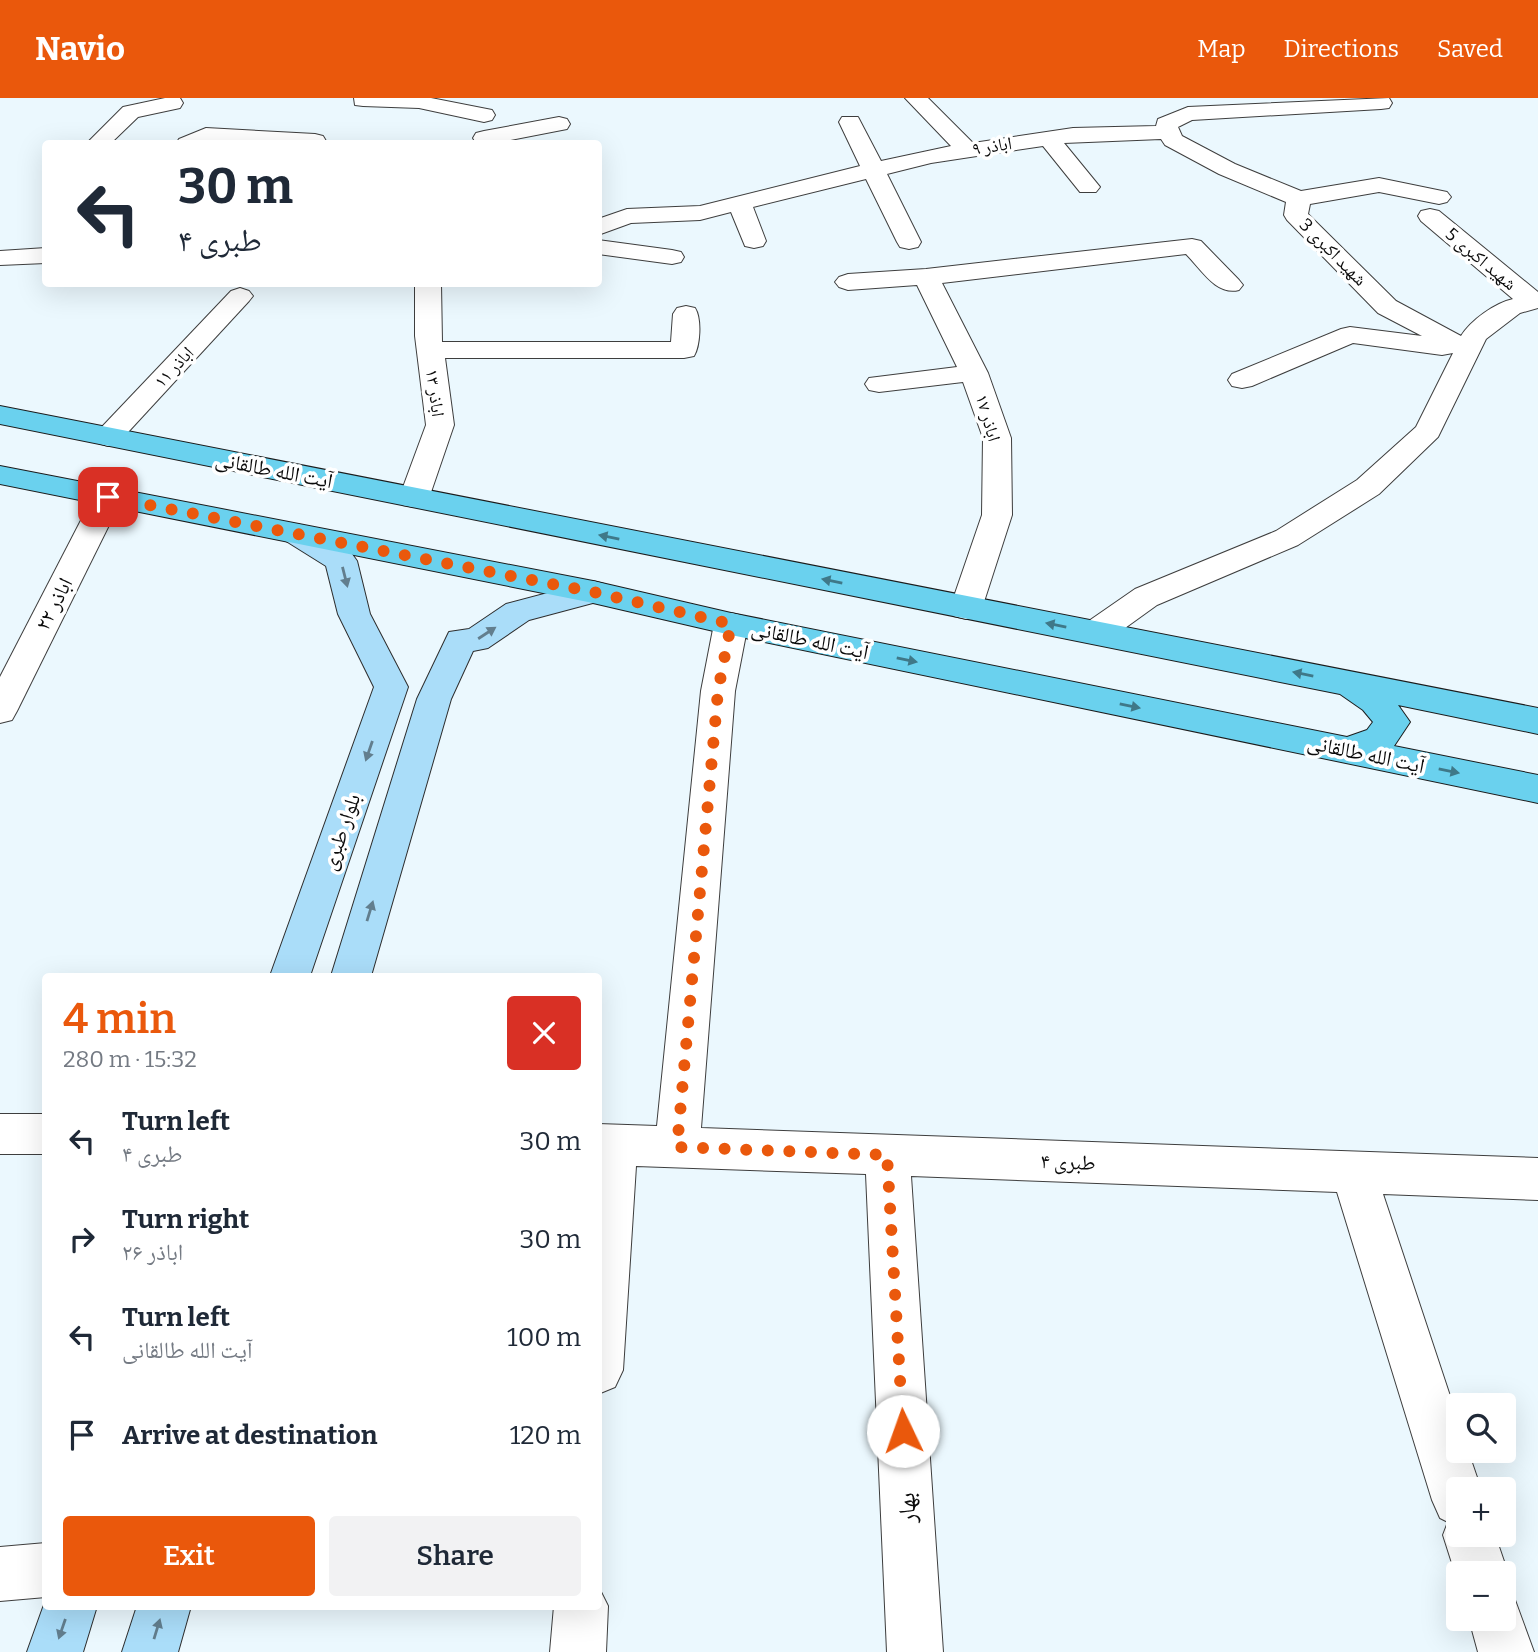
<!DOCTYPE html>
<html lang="en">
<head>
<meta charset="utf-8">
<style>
  :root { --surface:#fff; --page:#f2f2f3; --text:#1f2937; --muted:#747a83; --accent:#ea580c }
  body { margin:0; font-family:Bitter,"Noto Naskh Arabic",serif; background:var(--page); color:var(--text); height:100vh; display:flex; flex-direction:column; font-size:26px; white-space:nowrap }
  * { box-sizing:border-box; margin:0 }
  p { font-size:23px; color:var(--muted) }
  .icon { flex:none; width:38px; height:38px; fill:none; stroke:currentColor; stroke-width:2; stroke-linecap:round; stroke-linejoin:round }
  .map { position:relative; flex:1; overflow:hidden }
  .panel { position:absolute; left:42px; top:875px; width:560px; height:637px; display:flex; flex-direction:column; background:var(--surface); border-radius:7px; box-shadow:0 7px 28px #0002 }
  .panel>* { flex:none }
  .guide { position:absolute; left:42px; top:42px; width:560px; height:147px; border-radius:7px; box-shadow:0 7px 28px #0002; background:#fff; color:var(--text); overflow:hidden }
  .controls { position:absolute; left:1446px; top:1295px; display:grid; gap:14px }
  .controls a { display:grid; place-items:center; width:70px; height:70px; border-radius:7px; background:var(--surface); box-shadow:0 7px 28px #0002; font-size:35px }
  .pin { position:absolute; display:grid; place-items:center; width:60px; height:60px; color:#fff; margin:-30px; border-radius:14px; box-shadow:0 4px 10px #0006 }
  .me { position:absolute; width:77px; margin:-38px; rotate:357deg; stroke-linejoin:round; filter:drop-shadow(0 0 5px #0008) }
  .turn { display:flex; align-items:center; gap:24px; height:147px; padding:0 21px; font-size:32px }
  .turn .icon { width:91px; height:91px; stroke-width:2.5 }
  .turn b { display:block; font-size:49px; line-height:60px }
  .round { display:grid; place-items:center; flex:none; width:74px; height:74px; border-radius:7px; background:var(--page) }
  .summary { display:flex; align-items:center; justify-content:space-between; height:119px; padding:0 21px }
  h1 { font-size:42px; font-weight:600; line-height:52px; color:var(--accent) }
  .action { display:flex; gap:14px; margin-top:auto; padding:14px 21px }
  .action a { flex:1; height:80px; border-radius:7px; background:var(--accent); color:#fff; font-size:28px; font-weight:600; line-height:80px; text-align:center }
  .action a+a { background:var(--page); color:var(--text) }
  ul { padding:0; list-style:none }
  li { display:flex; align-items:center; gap:21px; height:98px; padding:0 21px }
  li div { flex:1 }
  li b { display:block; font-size:26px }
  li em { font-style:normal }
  header { display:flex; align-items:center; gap:42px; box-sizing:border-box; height:98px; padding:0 35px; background:var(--accent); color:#fff }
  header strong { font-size:33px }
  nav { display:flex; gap:38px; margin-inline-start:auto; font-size:24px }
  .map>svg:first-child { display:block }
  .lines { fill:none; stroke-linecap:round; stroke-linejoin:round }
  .street-casing { stroke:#3e3e3e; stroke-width:2 }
  .secondary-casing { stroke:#2d2d2d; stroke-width:2 }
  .primary-casing { stroke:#1c1c1c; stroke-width:2 }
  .street { fill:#fff; fill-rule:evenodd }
  .secondary { fill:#aaddf9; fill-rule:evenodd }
  .primary { fill:#6ad1ee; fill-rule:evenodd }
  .oneway { fill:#3f7888 }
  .oneway2 { fill:#627e8e }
  .route { stroke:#ea580c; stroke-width:12; stroke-dasharray:0 21.6 }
  .labels { text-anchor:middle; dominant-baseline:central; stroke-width:7; stroke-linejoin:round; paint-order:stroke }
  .far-street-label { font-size:18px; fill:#0b0b0b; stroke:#fff }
  .street-label { font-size:21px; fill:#0b0b0b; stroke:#fff }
  .near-street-label { font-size:24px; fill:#0b0b0b; stroke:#fff }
</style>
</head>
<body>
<header>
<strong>Navio</strong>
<nav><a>Map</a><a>Directions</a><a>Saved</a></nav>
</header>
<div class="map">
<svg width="1538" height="1554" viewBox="0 0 1538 1554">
  <rect width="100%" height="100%" fill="#ebf8fe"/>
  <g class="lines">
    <defs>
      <g id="street">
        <polygon points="165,0 180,0 183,5 180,10 138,19 110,46 86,46 123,9"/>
        <polygon points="354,0 431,0 492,12 495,17 492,22 484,24 419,10 363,8 355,7"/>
        <path d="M905 0H928L973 45 1073 30 1156 28 1158 21 1188 9 1389 0 1392 5 1389 10 1381 11 1192 22 1178 29 1182 38 1235 66 1301 93 1379 80 1447 94 1451 99 1447 104 1439 106 1379 94 1310 106 1308 116 1396 203 1461 238C1471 222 1495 205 1513 201L1421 123 1418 118 1421 113 1430 111 1439 113 1538 194V210L1520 215 1486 241 1438 339 1379 396 1298 447 1157 507 1107 543 1095 546 1083 543 1078 535 1083 527 1135 491 1276 433 1357 382 1416 329 1453 255 1442 257 1353 245 1252 288 1242 290 1232 288 1228 282 1232 276 1341 231 1350 229 1422 238 1378 215 1287 122 1284 117 1286 104 1219 76 1165 47 1161 41 1064 45 1100 89 1096 94H1080L1043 48 931 65 887 76 921 144 918 149 909 151 900 149 897 144 866 81 753 109 766 143 763 148 754 150 745 148 731 114 700 122 631 125 598 137V121L627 111 700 108 860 68 839 24 842 19H858L881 63 951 48Z"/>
        <polygon points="559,19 567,21 570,26 567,31 490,46 476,45 473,40 476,35 484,33"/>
        <polygon points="206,30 315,36 323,38 326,43 324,46 176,46 179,41"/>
        <path d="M1192 141 1201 143 1239 182 1243 187 1239 192C1216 198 1201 171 1186 156L942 185 988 275 1011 340 1012 417 982 510 978 518 966 521 954 518 950 510 982 417 983 340 963 284 879 294 869 292 865 286 869 280 957 269 917 187 848 192 839 189 835 184 839 179 848 176 926 171Z"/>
        <polygon points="598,142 672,152 681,154 684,159 681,164 672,166 598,156"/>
        <polygon points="46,150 46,165 0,167 0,153"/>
        <path d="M415 186H441L442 244H671L673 216 677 210 686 208 695 210C702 221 700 248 694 258L684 260H445L454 327 429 400 425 407 414 409 403 407 399 400 426 327 415 238Z"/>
        <polygon points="240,190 249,193 253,198 249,203 118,345 108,348 98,345 94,339 98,333 231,193"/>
        <polygon points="108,390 119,392 123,399 17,613 12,622 0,625 0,579 93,399 97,392"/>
        <polygon points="731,515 743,518 748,526 735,593 701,1030 1538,1060 1538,1102 1383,1096 1458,1322 1458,1353 1468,1353 1481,1391 1458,1391 1458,1437 1495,1437 1508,1475 1503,1486 1503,1475 1458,1475 1458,1484 1443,1437 1448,1424 1440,1420 1432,1402 1337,1094 911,1078 943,1554 887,1554 866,1076 636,1068 623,1272 615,1289 598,1296 598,1026 657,1028 701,593 714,526 719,518"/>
        <rect x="0" y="1016" width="46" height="40"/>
        <polygon points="46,1445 46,1499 0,1503 0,1449"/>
        <polygon points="598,1488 608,1508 606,1554 550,1554 554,1508 598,1508"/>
        <polygon points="1503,1497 1515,1502 1534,1554 1478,1554 1469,1521 1503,1521"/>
      </g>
      <g id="secondary">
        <polygon points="297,426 308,429 352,456 357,463 370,516 408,589 310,878 270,878 374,589 338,516 326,468 286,443 281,436 286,429"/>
        <polygon points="593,483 604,486 609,494 604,502 529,522 488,550 473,553 451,601 371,878 331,878 417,601 449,534 469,531 506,506"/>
        <polygon points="46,1501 46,1508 97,1508 83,1554 27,1554"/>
        <polygon points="137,1508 191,1508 178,1554 122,1554"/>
      </g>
      <polygon id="primary" points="0,308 1538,610 1538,636 1398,607 1410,624 1394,648 1538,677 1538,705 731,537 593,505 0,386 0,368 593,483 731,515 1347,639 1367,632 1373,624 1363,612 1340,596 0,326"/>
    </defs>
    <use href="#street" class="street-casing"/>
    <use href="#secondary" class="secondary-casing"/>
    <use href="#primary" class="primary-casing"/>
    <use href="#street" class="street"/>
    <use href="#secondary" class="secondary"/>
    <use href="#primary" class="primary"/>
  </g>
  <defs><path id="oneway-solid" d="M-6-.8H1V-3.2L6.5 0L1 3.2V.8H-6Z" transform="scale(1.75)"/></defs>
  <g class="oneway">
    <use href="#oneway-solid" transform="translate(609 439) rotate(-169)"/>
    <use href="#oneway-solid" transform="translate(832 483) rotate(-169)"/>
    <use href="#oneway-solid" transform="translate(1056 527) rotate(-169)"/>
    <use href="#oneway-solid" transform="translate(907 562) rotate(12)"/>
    <use href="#oneway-solid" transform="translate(1303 576) rotate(-169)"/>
    <use href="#oneway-solid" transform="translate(1130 608) rotate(12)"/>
    <use href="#oneway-solid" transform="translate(1449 673) rotate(11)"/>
  </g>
  <g class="oneway2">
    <use href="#oneway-solid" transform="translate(345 479) rotate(76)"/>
    <use href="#oneway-solid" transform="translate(487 535) rotate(-33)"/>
    <use href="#oneway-solid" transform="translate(369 653) rotate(109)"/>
    <use href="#oneway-solid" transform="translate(370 813) rotate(-73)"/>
    <use href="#oneway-solid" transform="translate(62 1531) rotate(109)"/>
    <use href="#oneway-solid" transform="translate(157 1531) rotate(-73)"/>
  </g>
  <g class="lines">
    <polyline class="route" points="108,399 593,494 731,526 718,593 677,1049 887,1057 903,1333"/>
  </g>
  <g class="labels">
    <g class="far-street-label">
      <text transform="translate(992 48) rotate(-9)">اباذر ۹</text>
      <text transform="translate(1333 154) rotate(45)">شهید اکبری 3</text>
      <text transform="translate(1481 161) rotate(40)">شهید اکبری 5</text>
      <text transform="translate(174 269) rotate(-47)">اباذر ۱۱</text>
      <text transform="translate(435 295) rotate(82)">اباذر ۱۳</text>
      <text transform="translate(988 320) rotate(74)">اباذر ۱۷</text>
    </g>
    <g class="street-label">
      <text transform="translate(274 372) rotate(11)">آیت الله طالقانی</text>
      <text transform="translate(54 506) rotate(-63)">اباذر ۲۲</text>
      <text transform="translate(810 542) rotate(12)">آیت الله طالقانی</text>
      <text transform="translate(1366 656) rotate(12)">آیت الله طالقانی</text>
      <text transform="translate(341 734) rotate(-71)">بلوار طبری</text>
      <text transform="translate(1068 1064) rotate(2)">طبری ۴</text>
    </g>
    <g class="near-street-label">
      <text transform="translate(907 1410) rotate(-93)">بهار</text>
    </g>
  </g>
</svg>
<div class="controls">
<a><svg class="icon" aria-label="search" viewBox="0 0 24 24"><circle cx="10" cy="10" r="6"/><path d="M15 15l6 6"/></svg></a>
<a>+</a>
<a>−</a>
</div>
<div class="pin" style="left:108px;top:399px;background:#d93025"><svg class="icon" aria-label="arrive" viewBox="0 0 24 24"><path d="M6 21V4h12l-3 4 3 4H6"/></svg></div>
<svg class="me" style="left:903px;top:1333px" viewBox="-20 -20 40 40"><circle r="19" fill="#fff"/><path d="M0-13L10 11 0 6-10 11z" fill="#ea580c"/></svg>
<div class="guide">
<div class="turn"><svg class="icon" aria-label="left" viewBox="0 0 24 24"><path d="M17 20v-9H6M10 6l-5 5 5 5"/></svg><div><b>30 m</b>طبری ۴</div></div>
</div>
<section class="panel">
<div class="summary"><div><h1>4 min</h1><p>280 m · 15:32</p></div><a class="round" style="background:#d93025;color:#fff"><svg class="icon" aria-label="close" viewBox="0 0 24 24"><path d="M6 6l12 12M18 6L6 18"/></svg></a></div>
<ul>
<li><svg class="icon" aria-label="left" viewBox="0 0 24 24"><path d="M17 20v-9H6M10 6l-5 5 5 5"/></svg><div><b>Turn left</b><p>طبری ۴</p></div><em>30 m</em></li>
<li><svg class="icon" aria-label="right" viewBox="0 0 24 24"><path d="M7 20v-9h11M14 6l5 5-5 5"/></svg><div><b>Turn right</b><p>اباذر ۲۶</p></div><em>30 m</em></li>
<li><svg class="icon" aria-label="left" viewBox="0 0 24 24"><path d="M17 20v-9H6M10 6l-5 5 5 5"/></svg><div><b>Turn left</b><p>آیت الله طالقانی</p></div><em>100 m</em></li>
<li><svg class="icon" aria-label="arrive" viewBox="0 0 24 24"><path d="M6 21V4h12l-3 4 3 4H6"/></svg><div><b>Arrive at destination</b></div><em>120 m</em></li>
</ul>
<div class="action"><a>Exit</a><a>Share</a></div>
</section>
</div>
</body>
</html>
